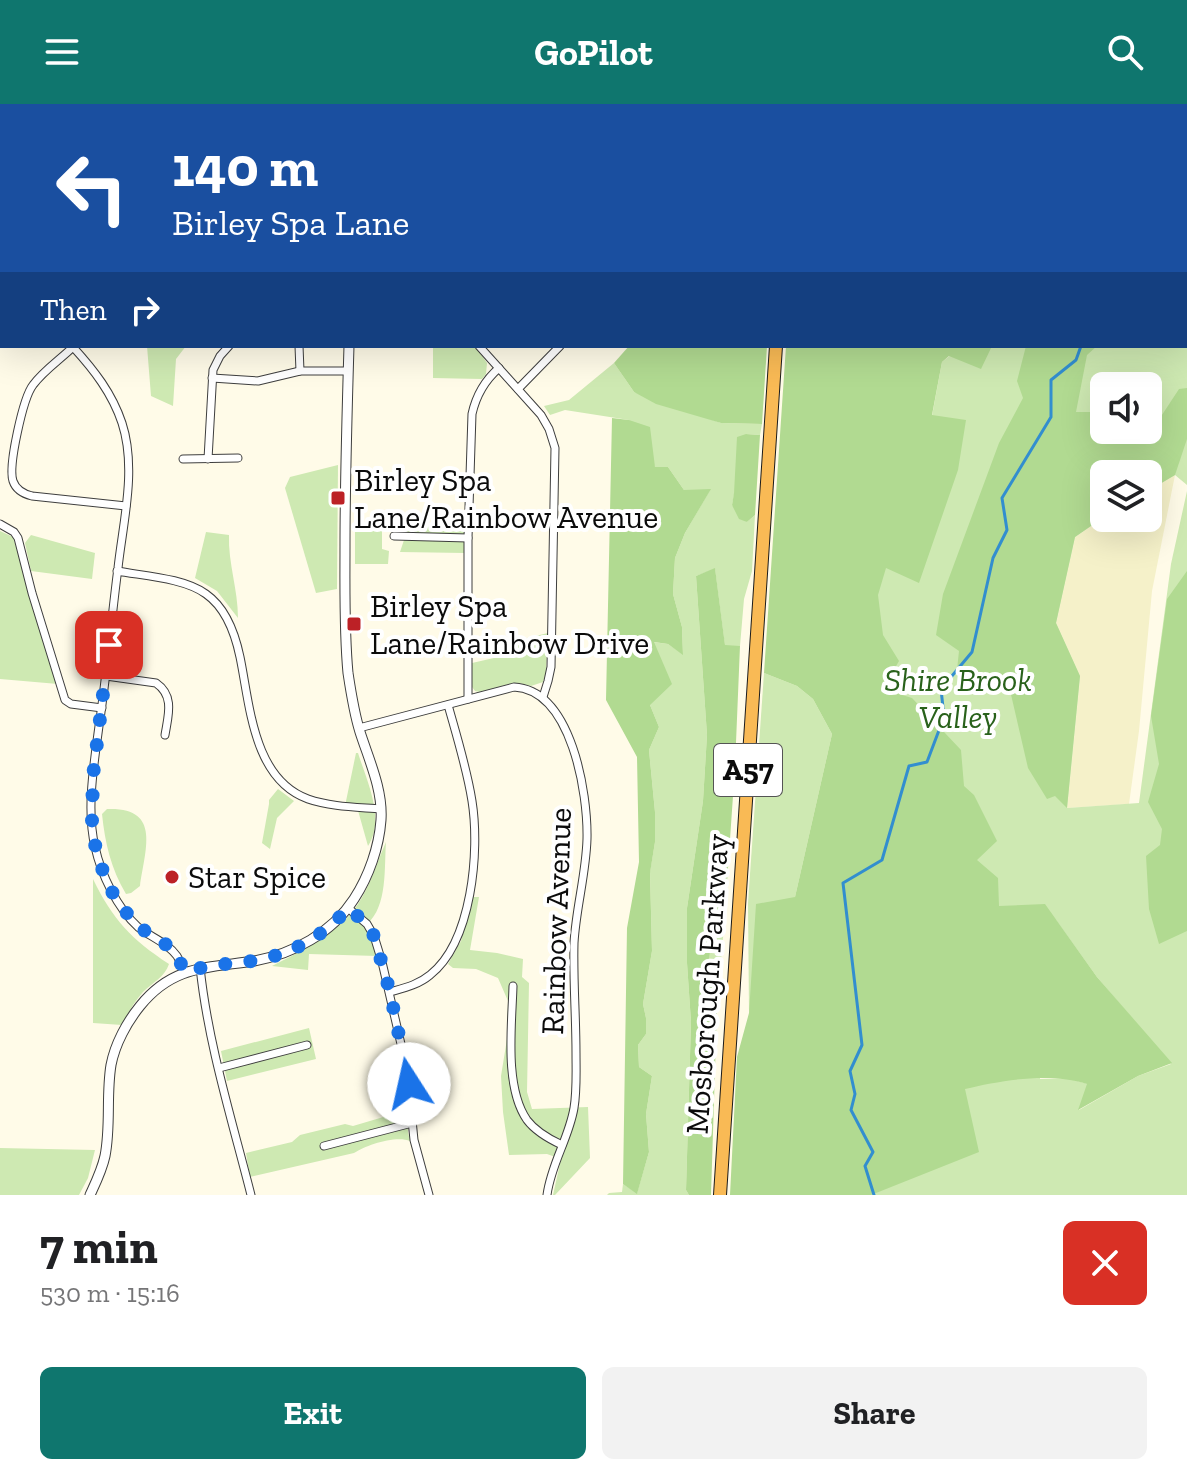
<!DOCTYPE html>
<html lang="en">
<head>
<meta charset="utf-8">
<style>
  :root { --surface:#fff; --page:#f2f2f2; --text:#202124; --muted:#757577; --accent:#0f766e }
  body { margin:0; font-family:"Zilla Slab",serif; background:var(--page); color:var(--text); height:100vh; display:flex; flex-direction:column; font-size:30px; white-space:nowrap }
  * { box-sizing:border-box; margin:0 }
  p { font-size:26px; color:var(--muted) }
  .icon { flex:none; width:44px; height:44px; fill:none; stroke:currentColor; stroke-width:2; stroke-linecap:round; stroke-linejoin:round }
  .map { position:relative; height:1091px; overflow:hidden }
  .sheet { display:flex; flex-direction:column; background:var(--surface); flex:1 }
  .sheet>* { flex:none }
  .banner { position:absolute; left:0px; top:0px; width:1188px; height:244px; box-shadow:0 8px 32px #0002; background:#1a4fa0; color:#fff; overflow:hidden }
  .tools { position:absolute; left:1090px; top:268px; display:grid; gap:16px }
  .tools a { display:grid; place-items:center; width:72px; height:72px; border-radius:12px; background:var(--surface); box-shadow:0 8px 32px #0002; font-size:40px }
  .pin { position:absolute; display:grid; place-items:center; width:68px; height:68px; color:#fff; margin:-34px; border-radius:16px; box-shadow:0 4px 12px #0006 }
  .me { position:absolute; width:88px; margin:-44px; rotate:350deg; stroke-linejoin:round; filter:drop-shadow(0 0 6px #0008) }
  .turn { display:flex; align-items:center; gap:28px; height:168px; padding:0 40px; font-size:36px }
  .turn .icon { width:104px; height:104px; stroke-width:2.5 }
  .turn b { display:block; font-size:56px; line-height:68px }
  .then { display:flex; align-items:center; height:76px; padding:0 40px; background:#0003; gap:16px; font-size:30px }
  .round { display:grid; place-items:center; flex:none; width:84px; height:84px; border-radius:12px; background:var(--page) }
  .head { display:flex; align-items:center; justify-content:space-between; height:136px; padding:0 40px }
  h1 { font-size:48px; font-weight:700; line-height:60px }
  .action { display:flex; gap:16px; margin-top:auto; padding:16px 40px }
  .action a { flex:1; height:92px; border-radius:12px; background:var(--accent); color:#fff; font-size:32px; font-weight:700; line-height:92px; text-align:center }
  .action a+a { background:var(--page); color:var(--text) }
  header { display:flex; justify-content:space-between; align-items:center; height:104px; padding:0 40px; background:var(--accent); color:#fff; font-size:36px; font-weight:700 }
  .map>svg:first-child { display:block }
  .farmland { fill:#f5f1c9 }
  .green { fill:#cee9b2; fill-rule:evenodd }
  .forest { fill:#b1da91 }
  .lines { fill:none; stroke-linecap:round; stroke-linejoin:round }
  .stream { stroke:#328ecf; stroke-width:3 }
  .minor-casing { stroke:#3e3e3e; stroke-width:9 }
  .tertiary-casing { stroke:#3e3e3e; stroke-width:11 }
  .trunk-casing { stroke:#1c1c1c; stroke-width:14 }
  .minor { stroke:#fff; stroke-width:7 }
  .tertiary { stroke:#fff; stroke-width:9 }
  .trunk { stroke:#f9ba55; stroke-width:12 }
  .route { stroke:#1a73e8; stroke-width:14; stroke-dasharray:0 25.2 }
  .poi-dot { fill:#bc2126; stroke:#fff; stroke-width:3 }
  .labels { text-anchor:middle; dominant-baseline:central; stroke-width:8; stroke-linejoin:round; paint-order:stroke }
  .shield { fill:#fff; stroke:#545454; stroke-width:2 }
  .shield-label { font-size:30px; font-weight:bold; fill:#0b0b0b }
  .poi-label { font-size:32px; fill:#0b0b0b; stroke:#fff; text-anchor:start }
  .park-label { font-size:32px; font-style:italic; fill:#29621b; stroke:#fff }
  .street-label { font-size:32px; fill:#0b0b0b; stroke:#fff }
</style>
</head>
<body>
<header><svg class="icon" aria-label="menu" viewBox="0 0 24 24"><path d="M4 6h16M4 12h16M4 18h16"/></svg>GoPilot<svg class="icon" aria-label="search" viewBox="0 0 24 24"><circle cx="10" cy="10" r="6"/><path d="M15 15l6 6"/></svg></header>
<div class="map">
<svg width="1187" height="1091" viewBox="0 0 1187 1091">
  <rect width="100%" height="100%" fill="#fffbe8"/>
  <polygon class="farmland" points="1175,371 1152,487 1139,627 1129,700 1067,704 1080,572 1056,519 1075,433 1104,413 1148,414 1148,387"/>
  <g class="green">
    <path d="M999 0H1187V381L1175 371 1148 387V370H1104V413L1075 433 1056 519 1080 572 1067 704 1139 699 1171 460 1187 387V1091H811L843 552 932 312 942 258 962 242H1186V2H999ZM1104 282H1148V326H1104ZM1056 816 1097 873 1171 960 1138 972 1079 1006 1088 980 1067 974 1040 975Z"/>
    <polygon points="147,242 186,242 176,255 173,302 151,292"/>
    <polygon points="433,242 475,242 487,259 486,270 482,275 433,274"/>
    <polygon points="614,259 634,288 721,319 762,320 760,331 746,330 732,401 747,418 755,411 752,467 744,495 740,542 725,542 715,465 696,472 707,631 703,697 687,804 687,859 691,918 686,1086 689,1091 607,1091 609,1089 622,1088 623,1080 637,1089 649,1048 646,1010 652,972 639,963 638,941 646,930 646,914 643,900 652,847 650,768 655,738 655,708 649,646 659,623 650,601 653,538 668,540 683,550 682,523 673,490 675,454 685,429 710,386 684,386 668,363 655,363 629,316 565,306 550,311 544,302 569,296"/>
    <polygon points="338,361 337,485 316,489 285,384 290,373"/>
    <polygon points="382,418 382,445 389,447 388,460 355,460 355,419"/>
    <polygon points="400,419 411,423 464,422 465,449 400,448 406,430 400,425"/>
    <polygon points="0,427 13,433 58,580 0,575"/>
    <path d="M206 428 229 431C228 459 238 485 238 514L217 487 195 474Z"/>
    <polygon points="31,431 95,449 92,475 31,467 25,439"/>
    <polygon points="548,529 546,568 543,578 531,582 519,579 509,580 480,588 475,587 472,583 472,559 507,551 510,538"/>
    <polygon points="764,569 797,582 813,595 832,630 795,793 749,909 748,799"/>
    <path d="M356 649H358C366 675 386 715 368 742L357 703 345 702Z"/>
    <polygon points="278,685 294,697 277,714 270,745 262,739 269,700 269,696"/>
    <path d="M107 705C162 703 145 745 140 782L131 789 126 790C111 765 105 739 102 710Z"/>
    <path d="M386 738C384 763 388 802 367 820L368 828 377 852 309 850 308 866 272 862C303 846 338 830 358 800 370 782 377 758 386 738Z"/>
    <path d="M93 775C113 816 131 835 169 860 165 873 152 879 143 888 134 898 128 909 122 921L93 919Z"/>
    <polygon points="472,793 479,793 470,846 497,849 523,855 522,873 529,879 527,988 532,1005 588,1003 590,1054 555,1091 553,1091 561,1055 547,1050 509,1051 503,1008 501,972 507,935 508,897 498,874 476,865 453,864 448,860 461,837"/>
    <polygon points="712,819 724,822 717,903 709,861"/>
    <polygon points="309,924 316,955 227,977 221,947"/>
    <path d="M407 1006 408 1028 410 1037C396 1031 366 1041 354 1049L250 1073 246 1049 292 1038 300 1031 345 1020 353 1022Z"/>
    <polygon points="0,1044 95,1046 88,1074 79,1091 0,1091"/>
  </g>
  <g class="forest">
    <polygon points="629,242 767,242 762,320 721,319 656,300 634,288 614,259"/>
    <path d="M786 242H992L981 265 949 252 942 258 932 311 966 316 958 366 919 479 886 464 878 491 883 531 899 557 883 585 912 594 961 646 964 682 974 691 997 737 977 756 998 774 999 802 1045 800 1097 873 1172 959 1138 972 1078 1006 1087 980C1051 968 1002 976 965 985L979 1048 871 1091H730L737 953 749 909 756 800 795 793 832 630 813 595 797 582 764 569Z"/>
    <polygon points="1026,242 1097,242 1087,251 1076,308 1104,308 1104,326 1148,326 1148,313 1160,314 1179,285 1187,284 1187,335 1175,371 1148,387 1148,370 1104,370 1104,413 1075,433 1056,519 1080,572 1067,704 1055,692 1047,695 1028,664 1009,582 984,579 957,566 959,547 936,531 943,490 999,339 1023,294 1017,277"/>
    <polygon points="612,314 629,316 650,323 655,363 668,363 684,386 711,385 685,429 675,454 673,490 682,523 683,551 668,540 654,538 672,580 650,601 659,623 649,646 655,708 655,738 650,769 652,847 643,900 646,914 646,930 638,941 639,963 652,972 646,1010 649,1048 637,1090 623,1080 627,824 639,758 637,653 606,596"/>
    <polygon points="746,330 760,331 755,411 747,418 739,415 732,401 734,389 737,333"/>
    <polygon points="715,464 725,541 740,542 735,663 724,822 712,820 709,861 717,903 711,1091 689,1091 686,1086 691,918 687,859 687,804 703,697 707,631 696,472"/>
    <polygon points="1187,467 1187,827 1159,840 1149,805 1146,752 1160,741 1162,725 1148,698 1159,660 1151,612 1167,495"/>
  </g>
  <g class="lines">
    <g class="stream">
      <polyline points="1087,2 1087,0"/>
      <polyline points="874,1091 865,1062 873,1048 851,1006 855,990 850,967 862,941 843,779 882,756 909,662 927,658 944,613 941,585 972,548 993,454 1007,426 1002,394 1051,313 1051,276 1076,256 1081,242"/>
    </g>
    <defs>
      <g id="minor">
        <polyline points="55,0 56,2"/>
        <polyline points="203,0 206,2"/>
        <polyline points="131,2 133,0"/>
        <polyline points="446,2 446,0"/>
        <polyline points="619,2 619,0"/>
        <polyline points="0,121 2,120"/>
        <path d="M74 242C61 255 44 266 33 281 23 294 8 362 13 377 16 386 24 390 32 392L126 402"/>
        <polyline points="299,242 300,267"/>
        <polyline points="479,242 541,311 549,325 555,344 551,563 548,577 543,593"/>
        <path d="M73 243C94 266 112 289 122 319 137 365 123 418 118 464 111 517 107 569 99 622 94 660 86 705 95 743 101 770 117 804 138 823 150 833 167 838 177 852 180 857 182 863 185 868"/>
        <polyline points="212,274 258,277 300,267 348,267"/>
        <polyline points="518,285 560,242"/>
        <polyline points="183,355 238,354"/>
        <polyline points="208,355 213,266 220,252 229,242"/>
        <polyline points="0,420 14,428 18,434 32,489 65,596 71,600 102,604"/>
        <polyline points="394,432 468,434"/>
        <path d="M117 467C144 472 184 474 206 490 226 504 235 529 240 553 250 601 253 675 308 695 331 703 357 703 381 705"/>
        <path d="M106 572 156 579C175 592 168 612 165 631"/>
        <path d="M468 595V434L472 310C476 292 484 277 499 264"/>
        <path d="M359 624 514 583C572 586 588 690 587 735 586 770 576 804 574 839 573 875 576 912 576 949 576 967 577 986 574 1004 569 1034 551 1060 547 1091"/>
        <polyline points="348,804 367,820 374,832 382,858 407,966 414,1036 429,1091"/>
        <path d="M200 863C208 940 232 1016 251 1091"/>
        <path d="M513 882C512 920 504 983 527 1016 536 1028 549 1035 562 1041"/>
        <path d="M390 888C404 884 418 881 430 871 472 838 480 747 472 697 467 665 457 633 448 601"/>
        <polyline points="219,964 307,941"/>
        <polyline points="324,1042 412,1019"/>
      </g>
      <g id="tertiary">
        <polyline points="357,2 358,0"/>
        <path d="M90 1091C96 1078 102 1066 105 1052 111 1022 106 991 111 961 115 940 127 918 140 902 173 861 208 864 254 857 293 850 332 829 354 795 369 772 379 743 381 716 383 686 369 656 360 628 354 609 351 589 348 569 344 527 345 484 345 442 345 375 347 309 349 242"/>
      </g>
      <g id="trunk">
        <polyline points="792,2 792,0"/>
        <polyline points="720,1091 776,242"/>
      </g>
    </defs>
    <use href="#minor" class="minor-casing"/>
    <use href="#tertiary" class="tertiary-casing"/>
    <use href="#trunk" class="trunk-casing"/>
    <use href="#minor" class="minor"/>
    <use href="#tertiary" class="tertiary"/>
    <use href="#trunk" class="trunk"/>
  </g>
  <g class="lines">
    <path class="route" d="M109 541 93 672 92 717 96 747 107 779 118 798 137 822 163 838 176 850 185 868C207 861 229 860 252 857 290 851 323 833 348 804L367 820 374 832 390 888 409 980"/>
  </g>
  <g class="poi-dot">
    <rect x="330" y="386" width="16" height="16" rx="4"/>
    <rect x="346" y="512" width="16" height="16" rx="4"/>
    <circle cx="172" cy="773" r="8"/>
  </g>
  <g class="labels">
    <rect class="shield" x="714" y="640" width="68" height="52" rx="6"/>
    <g class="shield-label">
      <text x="748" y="666">A57</text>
    </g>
    <g class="poi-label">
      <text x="354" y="376">Birley Spa<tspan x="354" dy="37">Lane/Rainbow Avenue</tspan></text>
      <text x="370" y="502">Birley Spa<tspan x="370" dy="37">Lane/Rainbow Drive</tspan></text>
      <text x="188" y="773">Star Spice</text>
    </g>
    <g class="park-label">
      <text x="958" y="576">Shire Brook<tspan x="958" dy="37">Valley</tspan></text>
    </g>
    <g class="street-label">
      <text transform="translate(556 817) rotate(-88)">Rainbow Avenue</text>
      <text transform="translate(707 880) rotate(-86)">Mosborough Parkway</text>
    </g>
  </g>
</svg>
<div class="tools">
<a><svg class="icon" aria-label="sound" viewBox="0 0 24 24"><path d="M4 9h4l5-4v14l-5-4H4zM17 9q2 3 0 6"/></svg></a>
<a><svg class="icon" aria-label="layers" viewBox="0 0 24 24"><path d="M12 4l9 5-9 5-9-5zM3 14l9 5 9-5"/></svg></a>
</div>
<div class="pin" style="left:109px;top:541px;background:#d93025"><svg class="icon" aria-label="arrive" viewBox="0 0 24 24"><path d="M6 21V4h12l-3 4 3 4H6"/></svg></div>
<svg class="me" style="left:409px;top:980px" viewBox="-20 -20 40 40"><circle r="19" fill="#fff"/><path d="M0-13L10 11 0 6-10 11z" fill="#1a73e8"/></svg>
<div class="banner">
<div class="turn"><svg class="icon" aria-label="left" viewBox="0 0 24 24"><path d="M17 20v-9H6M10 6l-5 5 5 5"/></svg><div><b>140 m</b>Birley Spa Lane</div></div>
<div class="then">Then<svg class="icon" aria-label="right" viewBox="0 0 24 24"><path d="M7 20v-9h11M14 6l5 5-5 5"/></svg></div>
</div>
</div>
<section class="sheet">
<div class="head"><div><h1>7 min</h1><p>530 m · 15:16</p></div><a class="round" style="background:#d93025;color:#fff"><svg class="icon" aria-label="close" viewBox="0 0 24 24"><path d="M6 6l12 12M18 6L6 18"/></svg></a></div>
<div class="action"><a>Exit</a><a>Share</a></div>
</section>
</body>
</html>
